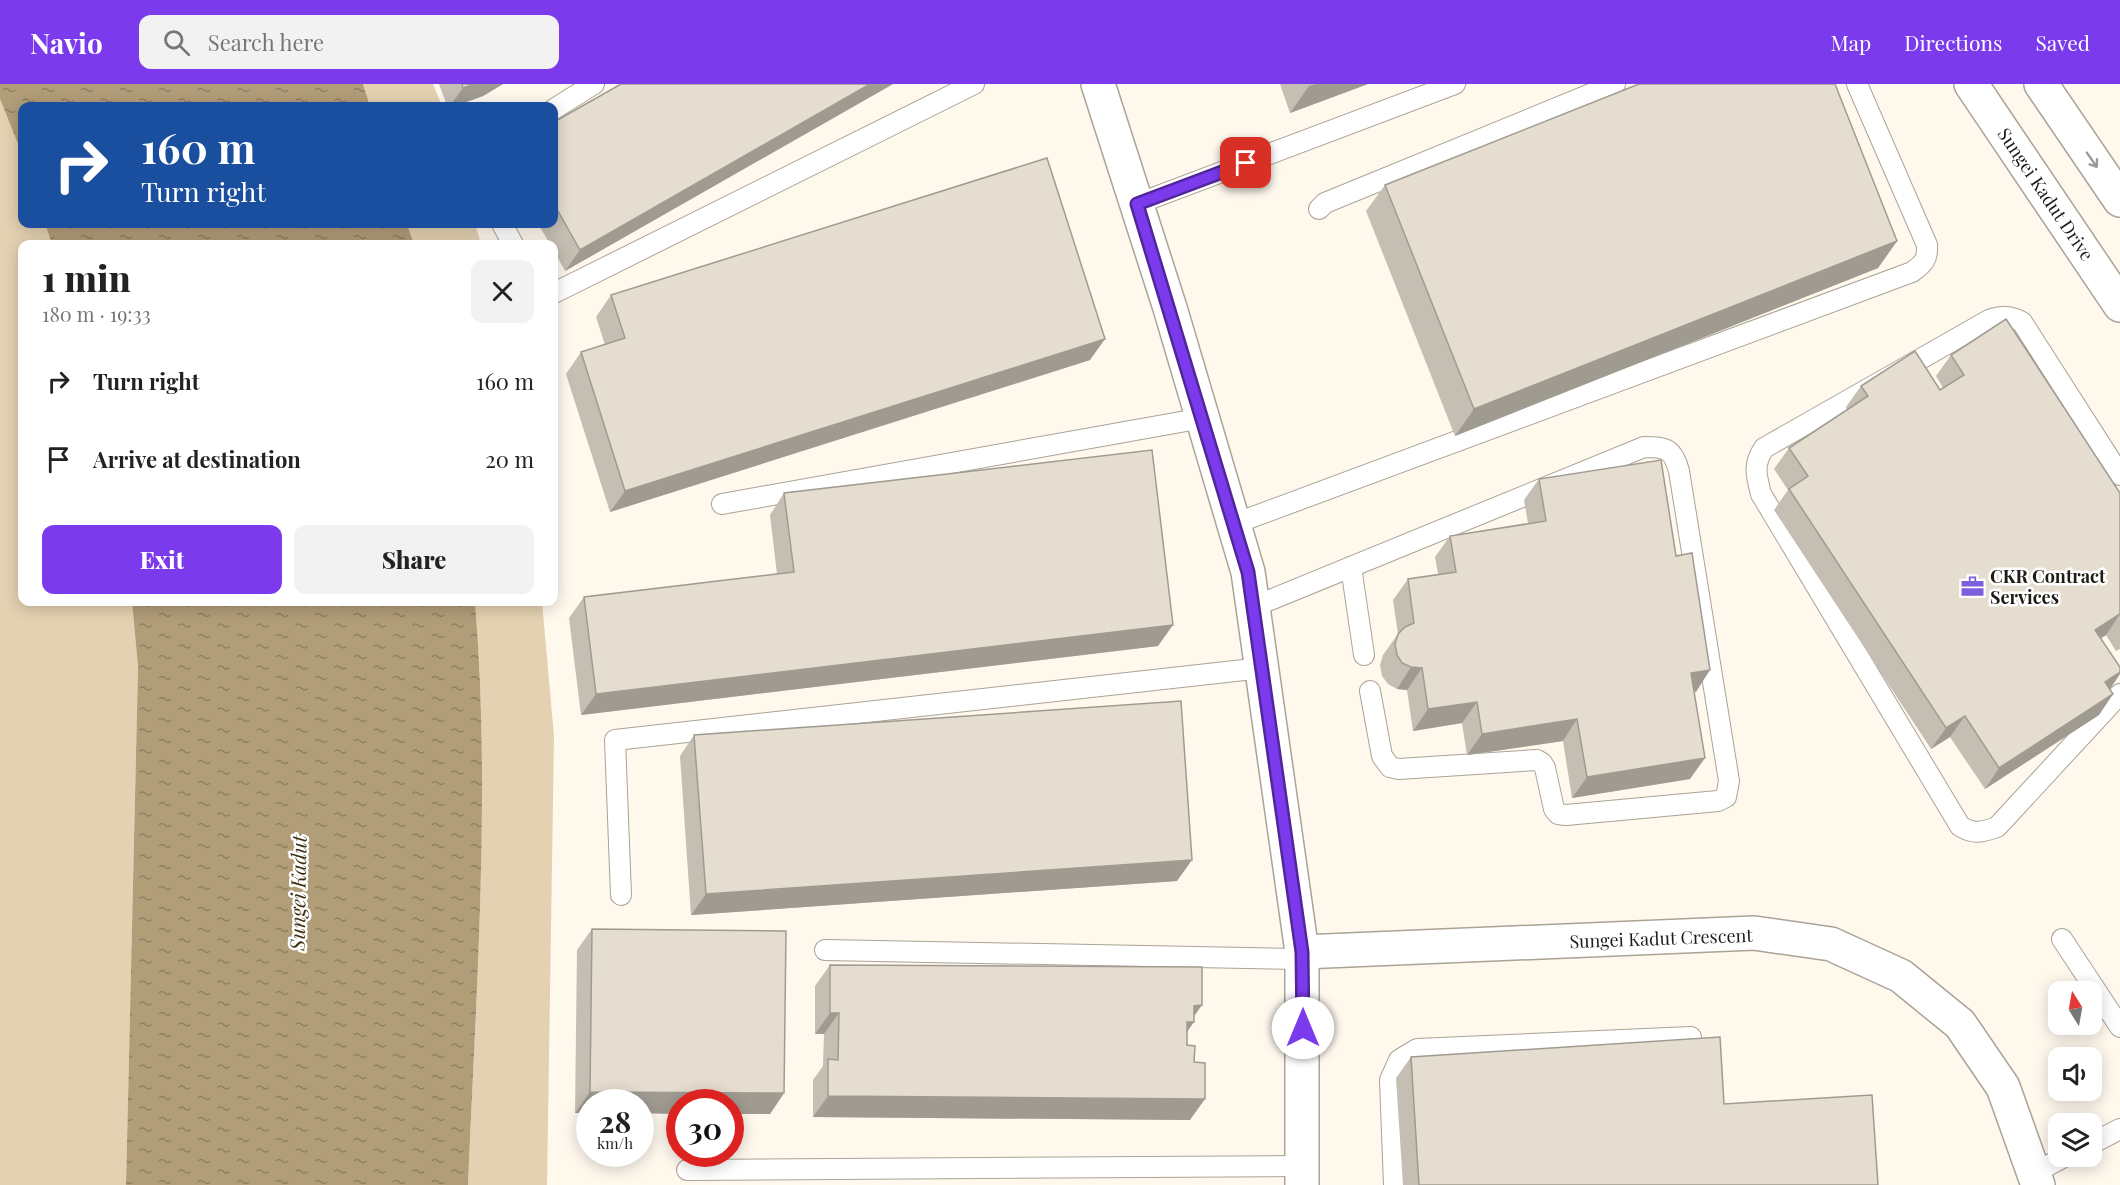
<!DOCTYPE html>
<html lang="en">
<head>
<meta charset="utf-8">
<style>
  :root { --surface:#fff; --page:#f2f2f2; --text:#222; --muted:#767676; --accent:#7c3aed }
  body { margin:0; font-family:"Playfair Display",serif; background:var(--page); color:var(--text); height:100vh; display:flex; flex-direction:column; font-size:22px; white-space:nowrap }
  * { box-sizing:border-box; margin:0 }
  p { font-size:20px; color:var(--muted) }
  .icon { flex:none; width:33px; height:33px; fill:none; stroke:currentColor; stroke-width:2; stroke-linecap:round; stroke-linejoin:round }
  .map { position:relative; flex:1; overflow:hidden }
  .details { position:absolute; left:18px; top:156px; width:540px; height:366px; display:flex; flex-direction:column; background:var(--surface); border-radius:12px; box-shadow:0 3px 15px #0003 }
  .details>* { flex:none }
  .hud { position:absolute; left:18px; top:18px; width:540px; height:126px; border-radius:12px; box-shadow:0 3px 15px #0003; background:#1a4fa0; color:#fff; overflow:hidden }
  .needle { width:39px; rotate:349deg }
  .buttons { position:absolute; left:2048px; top:897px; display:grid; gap:12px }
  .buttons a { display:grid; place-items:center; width:54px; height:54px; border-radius:12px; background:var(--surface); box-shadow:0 3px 15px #0003; font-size:30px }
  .speed { position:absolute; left:576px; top:1005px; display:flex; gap:12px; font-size:30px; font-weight:700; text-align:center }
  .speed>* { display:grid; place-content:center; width:78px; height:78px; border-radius:50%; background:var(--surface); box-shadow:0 3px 15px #0003; line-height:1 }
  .speed small { font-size:15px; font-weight:400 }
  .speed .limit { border:9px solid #d22; background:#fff; color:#111 }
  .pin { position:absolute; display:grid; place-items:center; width:51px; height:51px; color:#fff; margin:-26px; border-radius:12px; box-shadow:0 3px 9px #0006 }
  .me { position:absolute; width:66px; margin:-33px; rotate:0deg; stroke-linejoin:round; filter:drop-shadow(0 0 4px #0008) }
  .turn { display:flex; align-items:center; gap:21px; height:126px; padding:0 24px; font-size:27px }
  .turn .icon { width:78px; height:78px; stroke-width:2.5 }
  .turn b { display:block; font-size:42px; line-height:51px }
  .round { display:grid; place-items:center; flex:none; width:63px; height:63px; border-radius:12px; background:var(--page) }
  .overview { display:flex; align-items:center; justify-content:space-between; height:102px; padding:0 24px }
  h1 { font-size:36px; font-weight:800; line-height:45px }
  .button { display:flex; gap:12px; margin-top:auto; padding:12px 24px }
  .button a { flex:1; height:69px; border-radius:12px; background:var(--accent); color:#fff; font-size:24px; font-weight:800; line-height:69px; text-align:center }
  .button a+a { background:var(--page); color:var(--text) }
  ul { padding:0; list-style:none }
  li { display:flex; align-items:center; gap:18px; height:78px; padding:0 24px }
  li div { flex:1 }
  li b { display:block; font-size:22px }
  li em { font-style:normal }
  header { display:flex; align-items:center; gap:36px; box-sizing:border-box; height:84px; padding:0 30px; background:var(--accent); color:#fff }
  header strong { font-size:28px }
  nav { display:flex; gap:33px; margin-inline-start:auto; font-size:21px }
  .search { width:420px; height:54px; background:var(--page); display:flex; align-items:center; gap:15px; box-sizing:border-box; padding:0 21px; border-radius:12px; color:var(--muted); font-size:22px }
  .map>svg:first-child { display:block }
  .grass { fill:#e4d1b1 }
  .water { fill:url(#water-ripples) }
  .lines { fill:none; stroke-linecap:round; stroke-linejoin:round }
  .lane-casing { stroke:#aaa396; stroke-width:22 }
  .street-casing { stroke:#aaa396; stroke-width:36 }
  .secondary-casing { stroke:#aaa396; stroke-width:36 }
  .lane { stroke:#fff; stroke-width:20 }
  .street { stroke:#fff; stroke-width:33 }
  .secondary { stroke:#fff; stroke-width:33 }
  .wall { fill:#c5beb2 }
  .shaded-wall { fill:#a09b91 }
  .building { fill:#e5ddcf; stroke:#a09b91; stroke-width:1.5 }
  .oneway { stroke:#9a9997 }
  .route-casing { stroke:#51269a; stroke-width:15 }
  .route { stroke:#7c3aed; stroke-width:10 }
  .labels { text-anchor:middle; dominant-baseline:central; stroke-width:5; stroke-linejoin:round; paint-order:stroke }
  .street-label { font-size:18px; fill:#1f1c17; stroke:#fff }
  .poi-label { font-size:18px; font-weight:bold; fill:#1f1c17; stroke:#fff; text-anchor:start }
  .water-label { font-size:20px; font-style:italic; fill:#3f2e0f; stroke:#fff }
</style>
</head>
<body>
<header>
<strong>Navio</strong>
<div class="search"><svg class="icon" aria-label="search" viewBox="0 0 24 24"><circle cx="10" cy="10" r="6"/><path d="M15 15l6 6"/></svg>Search here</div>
<nav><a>Map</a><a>Directions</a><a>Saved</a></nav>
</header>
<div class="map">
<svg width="2120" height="1101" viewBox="0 0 2120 1101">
  <defs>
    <pattern id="water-ripples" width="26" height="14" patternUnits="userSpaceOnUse" patternTransform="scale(1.5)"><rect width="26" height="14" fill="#b29d79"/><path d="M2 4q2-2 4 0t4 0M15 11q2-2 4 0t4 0" fill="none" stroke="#907f62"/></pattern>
  </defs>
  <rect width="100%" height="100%" fill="#fef8ed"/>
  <g class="grass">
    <polygon points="363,0 433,0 442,22 370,22"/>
    <polygon points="0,15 22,70 22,140 45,140 52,160 22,160 22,518 132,518 138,583 126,1101 0,1101"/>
    <polygon points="407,140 475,140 481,160 414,160"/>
    <path d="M475 518H542L554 652 547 1101H468C476 907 491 711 475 518Z"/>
  </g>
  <g class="water">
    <polygon points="0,0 363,0 370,22 22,22 22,70 0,15"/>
    <polygon points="45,140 407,140 414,160 52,160"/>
    <path d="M132 518H475C491 711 476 907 468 1101H126L138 583Z"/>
  </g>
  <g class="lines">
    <defs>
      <g id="lane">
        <polyline points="554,25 594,0"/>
        <polyline points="1137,120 1455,0"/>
        <polyline points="1319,125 1325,119 1615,0"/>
        <polyline points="502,140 513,160"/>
        <polyline points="554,209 974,0"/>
        <path d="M2120 391 2022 238C2010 231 2001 232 1989 236L1764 364C1753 381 1756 390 1761 410L1960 742C1974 751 1983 748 1997 743L2120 610"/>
        <polyline points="722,420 1203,334"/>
        <path d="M1234 440 1912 188C1923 180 1928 176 1927 161L1857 0"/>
        <polyline points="1351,483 1364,571"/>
        <path d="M1253 523 1644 363C1667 363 1673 365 1679 387L1729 697 1726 713 1718 717 1566 731 1558 730 1554 725 1545 684 1542 679 1537 676 1399 685 1390 683 1382 672 1370 607"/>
        <polyline points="621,811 615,656 1262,584"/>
        <polyline points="2062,855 2120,943"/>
        <polyline points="825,866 1302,875"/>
        <polyline points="2091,1060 2120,1045"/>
        <polyline points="687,1086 1303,1082"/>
        <polyline points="2034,1089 2066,1072"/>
        <polyline points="1394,1101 1390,996 1399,976 1417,965 1691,953"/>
      </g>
      <g id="street">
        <polyline points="1098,0 1170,224 1248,488 1302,868 1302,1101"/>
        <polyline points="1302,868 1754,849 1831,860 1901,892 1960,940 2003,1003 2038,1101"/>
      </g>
      <g id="secondary">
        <polyline points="1971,0 2120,221"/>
        <polyline points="2041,0 2120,116"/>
      </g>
    </defs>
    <use href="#lane" class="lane-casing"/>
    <use href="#street" class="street-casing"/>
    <use href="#secondary" class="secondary-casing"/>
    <use href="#lane" class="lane"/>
    <use href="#street" class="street"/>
    <use href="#secondary" class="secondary"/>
  </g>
  <g class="wall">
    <polygon points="439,0 503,0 483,12 455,22 447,22"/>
    <polygon points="621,0 893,0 565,187 554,167 554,160 550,160 538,140 554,140 554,38"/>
    <polygon points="1280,0 1368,0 1290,29"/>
    <polygon points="1385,101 1897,157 1878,184 1455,352 1366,127"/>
    <polygon points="611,211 1090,276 610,428 566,290 581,268 605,261 596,233"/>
    <polygon points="1951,271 2120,409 2120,565 2116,567 2106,551 2101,554 2110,605 2113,610 2099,631 1985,705 1950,653 1931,665 1774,426 1788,406 1774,385 1789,364 1847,326 1846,323 1861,302 1940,306 1943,304 1936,292"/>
    <polygon points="1539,395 1696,608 1694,608 1690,695 1572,714 1563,657 1467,671 1462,639 1413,647 1407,606 1397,605 1388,600 1382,592 1380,581 1383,571 1398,550 1393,516 1408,495 1438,490 1435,473 1450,452 1528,439 1524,416"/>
    <polygon points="784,409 1158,562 581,631 569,534 584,513 777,490 770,431"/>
    <polygon points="694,651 1177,797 691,831 680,672"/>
    <polygon points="592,845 784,1009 770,1030 730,1030 730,1018 680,1030 640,1029 640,1018 575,1029 577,866"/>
    <polygon points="830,881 1194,932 1187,948 1190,1036 813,1033 813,996 823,982 824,950 815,950 815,902"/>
    <polygon points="1411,973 1724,1020 1878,1101 1403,1101 1396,994"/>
  </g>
  <g class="shaded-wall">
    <polygon points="474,0 503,0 483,12 455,22 450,22 463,4"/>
    <polygon points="870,0 893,0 565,187 580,166"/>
    <polygon points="1316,0 1368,0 1290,29 1309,2"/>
    <polygon points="1897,157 1878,184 1455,352 1474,325"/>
    <polygon points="1105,255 1090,276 610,428 625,407"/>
    <polygon points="2120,530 2106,551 2081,567 2095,546"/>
    <polygon points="1173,541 1158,562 581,631 596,610"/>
    <polygon points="1411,583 1422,584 1407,606 1397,605"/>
    <polygon points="1710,586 1696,608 1676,611 1691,589"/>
    <polygon points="2120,588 2120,590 2108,608 2105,598"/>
    <polygon points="2113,610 2099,631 1985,705 1999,684"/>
    <polygon points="1477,618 1462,639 1413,647 1428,625"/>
    <polygon points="1965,632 1950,653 1931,665 1946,644"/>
    <polygon points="1577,635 1563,657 1467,671 1482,650"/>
    <polygon points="1705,674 1690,695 1572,714 1587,693"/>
    <polygon points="1192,776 1177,797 691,831 706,810"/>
    <polygon points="1202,921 1190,938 1194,938 1179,959 1194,922"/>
    <polygon points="830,929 839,929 824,950 815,950"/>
    <polygon points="590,1008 784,1009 770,1030 730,1030 730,1018 680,1018 680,1030 640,1029 640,1018 590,1018 590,1029 575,1029"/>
    <polygon points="828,1012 1205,1015 1190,1036 813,1033"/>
  </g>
  <g class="building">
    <polygon points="462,0 474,0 463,4"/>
    <polygon points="621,0 870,0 580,166 554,120 554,38"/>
    <polygon points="1639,0 1835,0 1897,157 1474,325 1385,101"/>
    <polygon points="1047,74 1105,255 625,407 581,268 625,254 611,211"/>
    <polygon points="2006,235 2120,409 2120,530 2095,546 2120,583 2120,588 2105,598 2113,610 1999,684 1965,632 1946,644 1789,405 1808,392 1789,364 1868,312 1861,302 1915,267 1940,306 1964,291 1951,271"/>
    <polygon points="1152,366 1173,541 596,610 584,513 794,488 784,409"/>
    <polygon points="1661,376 1676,472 1692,469 1710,586 1691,589 1705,674 1587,693 1577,635 1482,650 1477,618 1428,625 1422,584 1411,583 1402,579 1397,571 1395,560 1398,550 1405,543 1414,539 1408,495 1456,488 1450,452 1546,437 1539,395"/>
    <polygon points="1181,617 1192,776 706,810 694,651"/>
    <polygon points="592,845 786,847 784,1009 590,1008"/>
    <polygon points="830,881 1202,883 1202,921 1194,922 1194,938 1187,938 1187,961 1195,962 1194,978 1205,979 1205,1015 828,1012 828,975 838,976 839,929 830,929"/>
    <polygon points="1720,953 1724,1020 1872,1011 1878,1101 1419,1101 1411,973"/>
  </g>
  <defs><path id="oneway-shaft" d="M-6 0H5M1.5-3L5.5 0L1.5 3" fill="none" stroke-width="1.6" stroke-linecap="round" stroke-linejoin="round" transform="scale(1.5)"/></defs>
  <use class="oneway" href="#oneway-shaft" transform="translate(2092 76) rotate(55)"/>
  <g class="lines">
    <defs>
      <polyline id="route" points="1246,79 1137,120 1248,488 1302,868 1303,944"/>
    </defs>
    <use href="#route" class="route-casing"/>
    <use href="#route" class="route"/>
  </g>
  <defs>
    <symbol id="office-bare" viewBox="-9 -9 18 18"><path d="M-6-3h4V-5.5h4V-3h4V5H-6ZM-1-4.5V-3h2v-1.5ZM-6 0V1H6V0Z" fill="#7c60db" stroke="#fff" stroke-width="2.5" paint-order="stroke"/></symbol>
  </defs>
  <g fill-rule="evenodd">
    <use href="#office-bare" x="1956" y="486" width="33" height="33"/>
  </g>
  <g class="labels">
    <g class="street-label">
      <text transform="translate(2046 110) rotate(56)">Sungei Kadut Drive</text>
      <text transform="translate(1661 854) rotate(-2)">Sungei Kadut Crescent</text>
    </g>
    <g class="poi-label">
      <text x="1990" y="492">CKR Contract<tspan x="1990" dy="21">Services</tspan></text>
    </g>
    <g class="water-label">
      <text transform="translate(297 809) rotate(-89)">Sungei Kadut</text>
    </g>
  </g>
</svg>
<div class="buttons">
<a><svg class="needle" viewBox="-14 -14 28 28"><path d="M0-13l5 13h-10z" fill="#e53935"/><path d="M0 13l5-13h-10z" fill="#767676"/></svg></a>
<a><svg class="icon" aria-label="sound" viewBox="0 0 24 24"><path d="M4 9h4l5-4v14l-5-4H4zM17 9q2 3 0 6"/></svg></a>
<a><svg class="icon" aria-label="layers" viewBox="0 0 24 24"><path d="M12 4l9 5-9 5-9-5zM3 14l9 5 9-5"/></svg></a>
</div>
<div class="speed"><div>28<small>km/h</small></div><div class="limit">30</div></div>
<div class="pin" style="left:1246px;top:79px;background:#d93025"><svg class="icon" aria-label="arrive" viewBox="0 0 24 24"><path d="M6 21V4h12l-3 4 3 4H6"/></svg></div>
<svg class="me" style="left:1303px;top:944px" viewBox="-20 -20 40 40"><circle r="19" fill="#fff"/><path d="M0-13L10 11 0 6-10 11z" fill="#7c3aed"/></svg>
<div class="hud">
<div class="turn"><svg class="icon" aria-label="right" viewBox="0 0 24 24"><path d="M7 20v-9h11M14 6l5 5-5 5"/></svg><div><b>160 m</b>Turn right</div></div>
</div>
<section class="details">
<div class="overview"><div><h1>1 min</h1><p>180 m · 19:33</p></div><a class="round"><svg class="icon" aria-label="close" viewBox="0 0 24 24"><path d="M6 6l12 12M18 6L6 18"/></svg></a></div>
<ul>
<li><svg class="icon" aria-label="right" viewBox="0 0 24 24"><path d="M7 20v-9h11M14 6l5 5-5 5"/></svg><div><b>Turn right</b></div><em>160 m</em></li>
<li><svg class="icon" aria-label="arrive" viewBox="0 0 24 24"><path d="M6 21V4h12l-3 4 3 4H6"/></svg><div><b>Arrive at destination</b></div><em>20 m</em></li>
</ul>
<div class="button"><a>Exit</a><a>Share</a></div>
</section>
</div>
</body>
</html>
